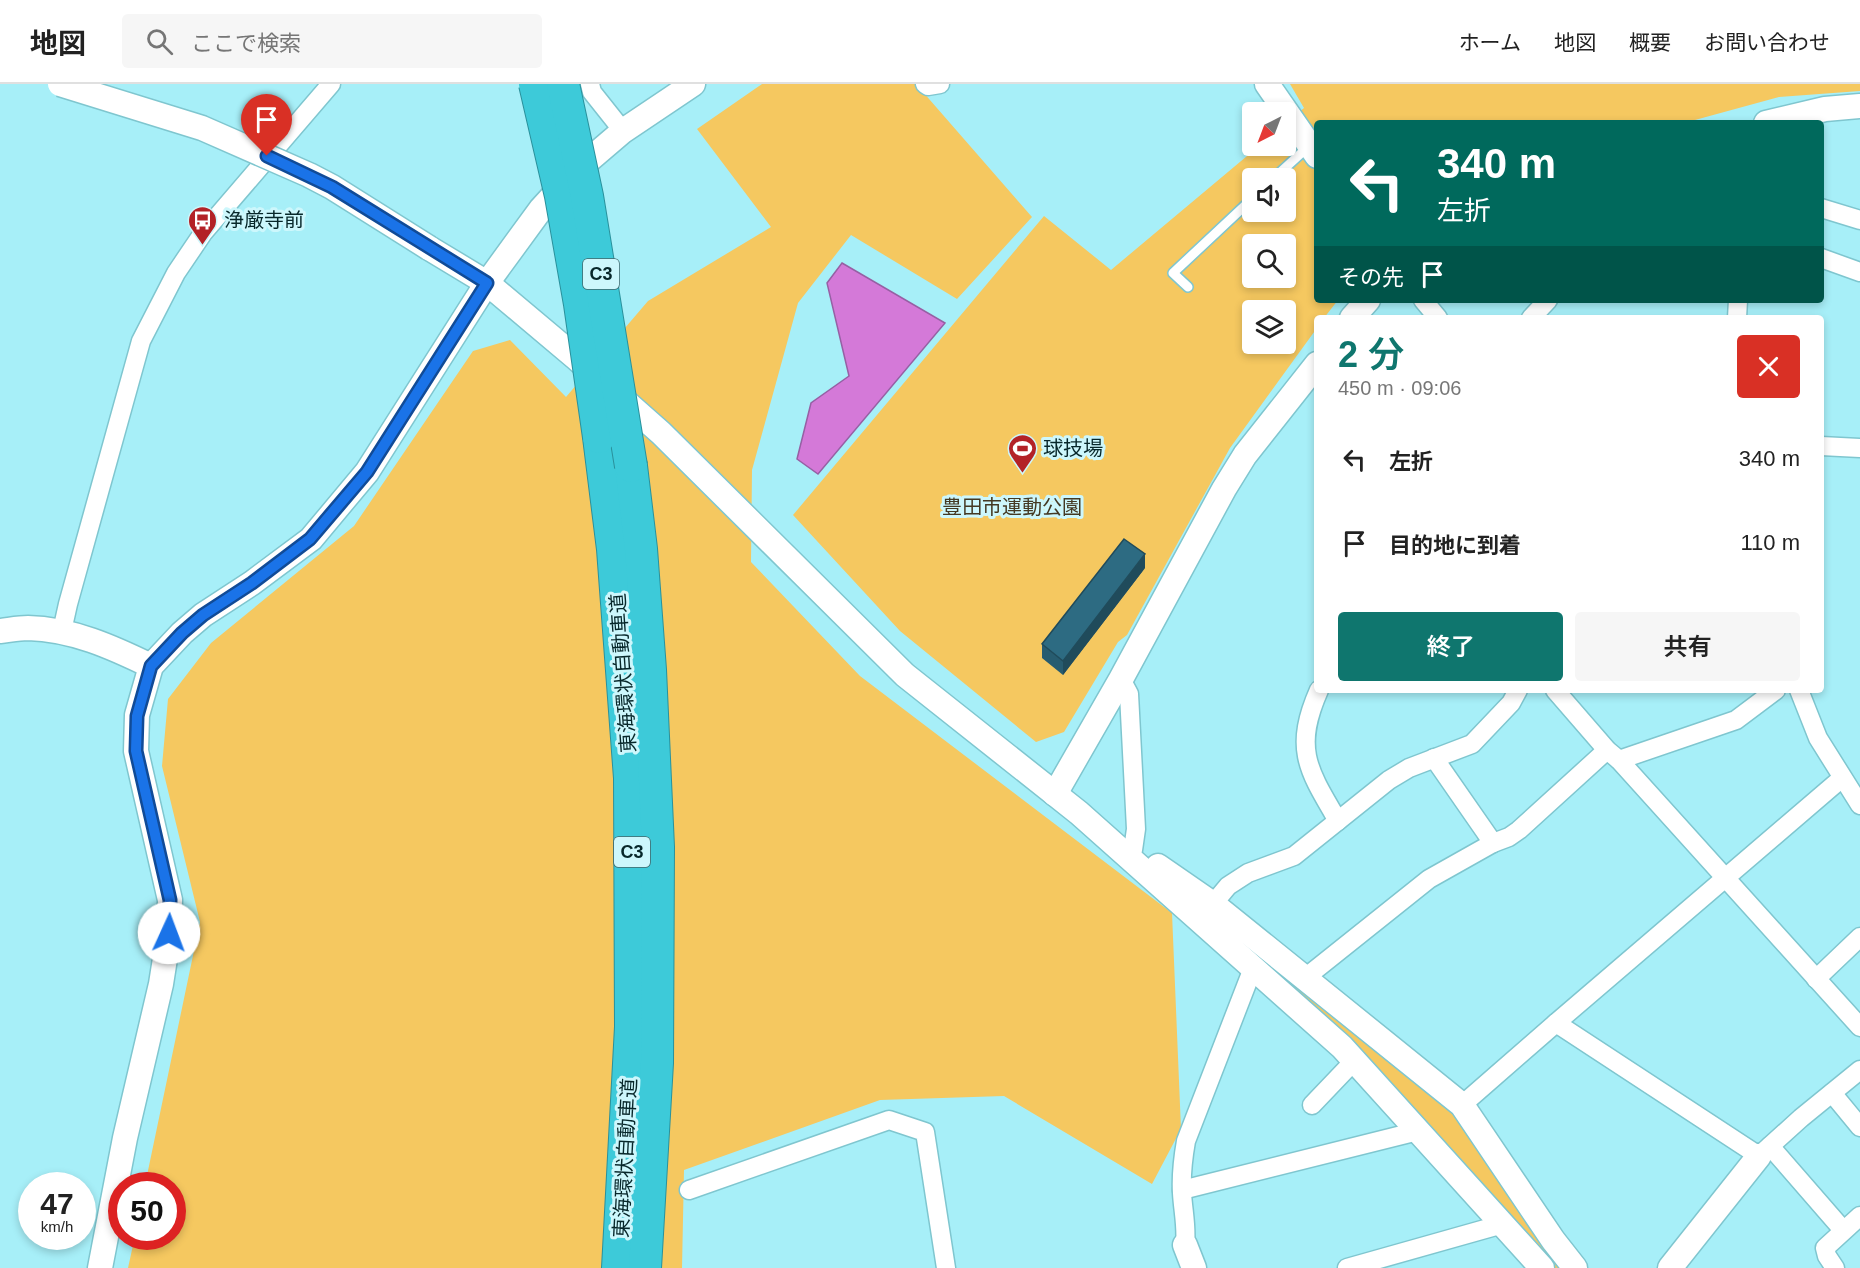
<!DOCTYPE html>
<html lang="ja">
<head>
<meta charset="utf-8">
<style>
  :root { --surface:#fff; --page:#f6f6f6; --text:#222; --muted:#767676; --line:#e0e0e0; --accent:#0f766e }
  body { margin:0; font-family:Arial,"Noto Sans JP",sans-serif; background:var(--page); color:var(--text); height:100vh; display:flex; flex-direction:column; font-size:22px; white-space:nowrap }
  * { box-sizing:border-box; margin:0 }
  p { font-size:20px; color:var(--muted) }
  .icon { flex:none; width:33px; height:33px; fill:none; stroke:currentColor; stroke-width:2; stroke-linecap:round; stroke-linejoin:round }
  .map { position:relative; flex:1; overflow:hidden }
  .side { position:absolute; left:1314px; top:231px; width:510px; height:378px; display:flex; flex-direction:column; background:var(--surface); border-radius:6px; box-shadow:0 3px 9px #0003 }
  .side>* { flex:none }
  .hud { position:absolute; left:1314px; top:36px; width:510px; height:183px; border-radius:6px; box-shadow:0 3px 9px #0003; background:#00695c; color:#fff; overflow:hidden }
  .needle { width:39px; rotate:222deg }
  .buttons { position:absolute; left:1242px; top:18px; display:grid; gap:12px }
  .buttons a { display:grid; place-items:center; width:54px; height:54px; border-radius:6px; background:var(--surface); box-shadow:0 3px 9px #0003; font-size:30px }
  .speed { position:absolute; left:18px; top:1088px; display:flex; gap:12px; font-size:30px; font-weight:700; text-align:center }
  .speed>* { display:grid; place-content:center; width:78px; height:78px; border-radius:50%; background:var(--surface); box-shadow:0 3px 9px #0003; line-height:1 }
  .speed small { font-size:15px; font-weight:400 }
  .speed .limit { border:9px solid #d22; background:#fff; color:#111 }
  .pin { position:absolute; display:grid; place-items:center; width:51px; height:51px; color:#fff; margin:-62px -26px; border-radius:50% 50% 50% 0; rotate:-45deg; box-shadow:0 0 6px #0007 }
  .pin .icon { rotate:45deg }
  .me { position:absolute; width:66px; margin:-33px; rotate:2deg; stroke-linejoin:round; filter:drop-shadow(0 0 4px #0008) }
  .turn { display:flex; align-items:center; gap:21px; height:126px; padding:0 24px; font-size:27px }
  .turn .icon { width:78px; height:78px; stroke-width:2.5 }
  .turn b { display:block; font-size:42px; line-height:51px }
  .then { display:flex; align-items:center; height:57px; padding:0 24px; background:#0003; gap:12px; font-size:22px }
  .round { display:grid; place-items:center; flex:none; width:63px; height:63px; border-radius:6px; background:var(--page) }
  .headline { display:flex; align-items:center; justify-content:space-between; height:102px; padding:0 24px }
  h1 { font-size:36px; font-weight:600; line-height:45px; color:var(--accent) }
  .primary-button { display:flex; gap:12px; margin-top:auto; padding:12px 24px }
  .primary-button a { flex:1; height:69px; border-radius:6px; background:var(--accent); color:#fff; font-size:24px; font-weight:600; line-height:69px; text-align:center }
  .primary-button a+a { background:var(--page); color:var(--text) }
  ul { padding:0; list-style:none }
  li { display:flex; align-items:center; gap:18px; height:84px; padding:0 24px }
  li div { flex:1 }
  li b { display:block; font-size:22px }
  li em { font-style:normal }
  header { display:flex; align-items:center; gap:36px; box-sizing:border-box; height:84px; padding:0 30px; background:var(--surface); border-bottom:2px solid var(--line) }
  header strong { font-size:28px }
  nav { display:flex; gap:33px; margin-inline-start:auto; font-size:21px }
  .search { width:420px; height:54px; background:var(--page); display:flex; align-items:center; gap:15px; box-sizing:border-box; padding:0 21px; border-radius:6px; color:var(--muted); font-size:22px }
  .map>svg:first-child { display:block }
  .green { fill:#f5c860; fill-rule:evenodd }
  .water { fill:#d479d8; stroke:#9660a4; stroke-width:1.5 }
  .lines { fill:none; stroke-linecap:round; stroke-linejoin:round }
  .lane-casing { stroke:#7fc6cf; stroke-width:12 }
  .street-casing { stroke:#7fc6cf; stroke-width:21 }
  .secondary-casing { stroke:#7fc6cf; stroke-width:27 }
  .highway-casing { stroke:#2a919c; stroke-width:34 }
  .lane { stroke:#fff; stroke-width:9 }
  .street { stroke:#fff; stroke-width:18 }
  .secondary { stroke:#fff; stroke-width:24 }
  .highway { stroke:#3dcad9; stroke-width:32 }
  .secondary-bridge-casing { stroke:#7fc6cf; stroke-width:27; stroke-linecap:butt }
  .highway-bridge-casing { stroke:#2a919c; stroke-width:34; stroke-linecap:butt }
  .secondary-bridge { stroke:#fff; stroke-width:24 }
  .highway-bridge { stroke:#3dcad9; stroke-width:32 }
  .wall { fill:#275c70 }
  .shaded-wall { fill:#204b5b }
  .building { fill:#2d6b82; stroke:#204b5b; stroke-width:1.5 }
  .route-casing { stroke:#114b97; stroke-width:15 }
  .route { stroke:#1a73e8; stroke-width:10 }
  .labels { text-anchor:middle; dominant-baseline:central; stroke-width:6; stroke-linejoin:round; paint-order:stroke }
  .shield { fill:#cdf7fc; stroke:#426569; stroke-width:1.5 }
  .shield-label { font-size:18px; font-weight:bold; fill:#07272a }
  .poi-label { font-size:20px; fill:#07272a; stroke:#cdf7fc; text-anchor:start }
  .park-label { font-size:20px; fill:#443923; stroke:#cdf7fc }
  .street-label { font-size:20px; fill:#07272a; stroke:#cdf7fc }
</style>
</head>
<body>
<header>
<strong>地図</strong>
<div class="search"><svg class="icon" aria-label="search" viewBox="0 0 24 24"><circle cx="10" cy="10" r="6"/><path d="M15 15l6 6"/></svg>ここで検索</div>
<nav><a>ホーム</a><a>地図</a><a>概要</a><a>お問い合わせ</a></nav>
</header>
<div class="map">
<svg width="1860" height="1184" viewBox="0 0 1860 1184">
  <rect width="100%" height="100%" fill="#a7eff8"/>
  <g class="green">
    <polygon points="762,0 916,0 1032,133 957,215 851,151 798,219 752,386 751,478 860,592 1172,829 1181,1045 1152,1100 1004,1012 880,1016 684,1086 682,1184 128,1184 135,1152 172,1152 172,1101 145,1101 200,838 162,682 168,615 211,559 354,442 473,267 510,256 566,313 648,217 771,143 697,45"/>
    <path d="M1290 0H1860V7L1779 13 1684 39H1317V216H1338L1324 234H1317V244L1230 364 1127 551 1118 558 1064 648 1036 658 900 547 793 431 1044 132 1111 186 1259 62H1286V39L1304 24ZM1252 94H1286V128H1252ZM1252 160H1286V194H1252ZM1252 226H1286V260H1252Z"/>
    <polygon points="1230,844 1445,1020 1479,1059 1564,1184 1549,1184 1223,849"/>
  </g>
  <polygon class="water" points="842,179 945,239 818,390 797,375 811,319 849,292 827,199"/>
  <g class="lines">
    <defs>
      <g id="lane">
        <polyline points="1274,94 1309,62"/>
        <polyline points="1188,203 1173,189 1252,115"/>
      </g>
      <g id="street">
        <polyline points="590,0 592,8 623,47"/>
        <polyline points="925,0 928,2 940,0"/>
        <polyline points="1821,124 1860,136"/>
        <polyline points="1821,174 1860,188"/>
        <polyline points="1423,216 1438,234"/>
        <polyline points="1531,234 1548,216"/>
        <polyline points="1737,234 1738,216"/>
        <polyline points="1821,362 1860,364"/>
        <polyline points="62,547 68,520 141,257 176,189 203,149 331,0"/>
        <polyline points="1121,595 1129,610 1136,745 1133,766"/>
        <path d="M1319 606C1293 665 1308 686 1338 737"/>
        <polyline points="1555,606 1607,666 1619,676 1860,943"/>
        <polyline points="1799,606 1818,654 1860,721"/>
        <polyline points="1434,674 1493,759"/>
        <polyline points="1619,676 1736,636 1776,606"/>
        <polyline points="1213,820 1228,802 1248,789 1294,772 1389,696 1409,684 1472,660 1511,619 1518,606"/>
        <polyline points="1305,894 1429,795 1493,759 1509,753 1519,746 1607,666"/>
        <polyline points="1816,895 1860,853"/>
        <polyline points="1556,939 1759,1072 1801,1034 1860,986"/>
        <polyline points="1832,1009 1860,1043"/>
        <polyline points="1312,1021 1354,977"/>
        <polyline points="1462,1021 1556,939 1842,694"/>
        <polyline points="1770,1062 1843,1146"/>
        <polyline points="689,1106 889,1036 925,1048 946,1184"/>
        <polyline points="1182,1106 1418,1047"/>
        <path d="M1185 1161C1187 1143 1183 1127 1182 1109 1181 1092 1183 1074 1186 1057L1253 884"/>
        <polyline points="1347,1184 1503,1140"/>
        <polyline points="1835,1184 1827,1172 1825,1164 1860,1132"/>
      </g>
      <g id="secondary">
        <polyline points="1267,0 1317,72"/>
        <polyline points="1766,39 1825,25 1860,22"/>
        <polyline points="429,164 487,199 575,273 661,349 905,591 1079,729 1342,963 1542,1184"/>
        <polyline points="1352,234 1368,216"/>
        <path d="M0 547C9 546 19 544 28 544 72 545 112 563 151 582"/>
        <polyline points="1055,710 1121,595 1224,405 1245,371 1317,280"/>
        <polyline points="1158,782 1213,820 1462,1021 1553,1156 1575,1184"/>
        <polyline points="1185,1161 1194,1184"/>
        <polyline points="100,1184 125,1054 161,900 169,849 170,816 136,667 137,631 151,582 182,549 203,531 252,499 311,455 367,388 487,199 541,125 575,88 623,47 693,0"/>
        <polyline points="1670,1184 1759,1072"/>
      </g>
      <g id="highway">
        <polyline points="599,353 613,465 630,694 631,943 618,1184"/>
        <polyline points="631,382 641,465 650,586 658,763 657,979 645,1184"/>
      </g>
    </defs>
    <use href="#lane" class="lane-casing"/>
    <use href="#street" class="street-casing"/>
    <use href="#secondary" class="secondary-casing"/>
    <use href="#highway" class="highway-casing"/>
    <use href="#lane" class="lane"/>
    <use href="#street" class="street"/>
    <use href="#secondary" class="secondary"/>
    <use href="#highway" class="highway"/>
    <defs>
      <polyline id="secondary-bridge" points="60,0 202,44 309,91 332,103 429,164"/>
      <g id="highway-bridge">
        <polyline points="535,0 561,112 580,220 599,353"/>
        <polyline points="563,0 587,112 631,382"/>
      </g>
    </defs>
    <use href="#secondary-bridge" class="secondary-bridge-casing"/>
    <use href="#highway-bridge" class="highway-bridge-casing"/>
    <use href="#secondary-bridge" class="secondary-bridge"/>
    <use href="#highway-bridge" class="highway-bridge"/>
  </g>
  <polygon class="wall" points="1145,484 1063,591 1042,574 1042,560"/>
  <polygon class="shaded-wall" points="1145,470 1145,484 1063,591 1063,577"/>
  <polygon class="building" points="1124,455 1145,470 1063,577 1042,560"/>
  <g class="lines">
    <defs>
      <polyline id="route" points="169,849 170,816 136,667 137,632 151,582 182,549 203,531 252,499 310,455 367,388 487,199 332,103 267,72"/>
    </defs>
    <use href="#route" class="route-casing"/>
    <use href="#route" class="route"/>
  </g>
  <defs>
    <symbol id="bus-pin" viewBox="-11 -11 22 30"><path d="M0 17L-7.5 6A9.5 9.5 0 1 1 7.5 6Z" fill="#b32227" stroke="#cdf7fc"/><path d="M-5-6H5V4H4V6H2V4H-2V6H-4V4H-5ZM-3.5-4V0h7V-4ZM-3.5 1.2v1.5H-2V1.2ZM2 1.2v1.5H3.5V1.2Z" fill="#fff"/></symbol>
    <symbol id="stadium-pin" viewBox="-11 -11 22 30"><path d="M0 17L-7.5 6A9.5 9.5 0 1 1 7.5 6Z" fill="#b32227" stroke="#cdf7fc"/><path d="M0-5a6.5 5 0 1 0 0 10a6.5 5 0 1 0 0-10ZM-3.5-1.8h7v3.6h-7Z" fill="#fff"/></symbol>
  </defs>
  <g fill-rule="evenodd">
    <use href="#bus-pin" x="186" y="120" width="33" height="45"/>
    <use href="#stadium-pin" x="1006" y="348" width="33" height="45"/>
  </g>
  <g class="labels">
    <g class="shield">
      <rect x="583" y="175" width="36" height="30" rx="4.5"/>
      <rect x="614" y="753" width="36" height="30" rx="4.5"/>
    </g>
    <g class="shield-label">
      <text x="601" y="190">C3</text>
      <text x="632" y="768">C3</text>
    </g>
    <g class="poi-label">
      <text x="224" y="136">浄厳寺前</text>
      <text x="1043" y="364">球技場</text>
    </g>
    <g class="park-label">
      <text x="1012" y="423">豊田市運動公園</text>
    </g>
    <g class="street-label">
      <text transform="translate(623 589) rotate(-94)">東海環状自動車道</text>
      <text transform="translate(625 1074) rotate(-87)">東海環状自動車道</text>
    </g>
  </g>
</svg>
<div class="buttons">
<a><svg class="needle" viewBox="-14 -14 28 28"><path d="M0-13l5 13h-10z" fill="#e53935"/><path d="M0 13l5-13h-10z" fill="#767676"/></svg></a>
<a><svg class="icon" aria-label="sound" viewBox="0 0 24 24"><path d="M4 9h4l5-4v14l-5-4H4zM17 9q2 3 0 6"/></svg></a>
<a><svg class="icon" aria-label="search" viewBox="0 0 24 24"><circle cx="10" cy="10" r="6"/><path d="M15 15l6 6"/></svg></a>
<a><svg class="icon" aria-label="layers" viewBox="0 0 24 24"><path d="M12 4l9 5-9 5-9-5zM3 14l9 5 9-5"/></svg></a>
</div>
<div class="speed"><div>47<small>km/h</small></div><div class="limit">50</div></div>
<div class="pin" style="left:267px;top:72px;background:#d93025"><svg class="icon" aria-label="arrive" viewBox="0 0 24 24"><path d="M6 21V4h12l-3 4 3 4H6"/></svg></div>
<svg class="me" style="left:169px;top:849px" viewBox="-20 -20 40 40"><circle r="19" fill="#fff"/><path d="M0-13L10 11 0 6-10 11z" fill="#1a73e8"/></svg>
<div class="hud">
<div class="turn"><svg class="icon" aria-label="left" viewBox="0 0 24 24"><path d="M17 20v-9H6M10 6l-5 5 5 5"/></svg><div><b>340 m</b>左折</div></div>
<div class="then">その先<svg class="icon" aria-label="arrive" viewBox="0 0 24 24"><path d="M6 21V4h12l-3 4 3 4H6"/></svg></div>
</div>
<section class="side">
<div class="headline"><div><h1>2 分</h1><p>450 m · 09:06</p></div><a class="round" style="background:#d93025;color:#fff"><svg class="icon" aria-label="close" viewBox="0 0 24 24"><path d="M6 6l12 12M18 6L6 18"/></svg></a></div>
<ul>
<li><svg class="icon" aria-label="left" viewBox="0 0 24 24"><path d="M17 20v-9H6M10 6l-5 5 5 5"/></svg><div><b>左折</b></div><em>340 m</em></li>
<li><svg class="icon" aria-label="arrive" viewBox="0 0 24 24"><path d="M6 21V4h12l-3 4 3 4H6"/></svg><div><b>目的地に到着</b></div><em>110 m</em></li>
</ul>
<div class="primary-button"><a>終了</a><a>共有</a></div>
</section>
</div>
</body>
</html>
